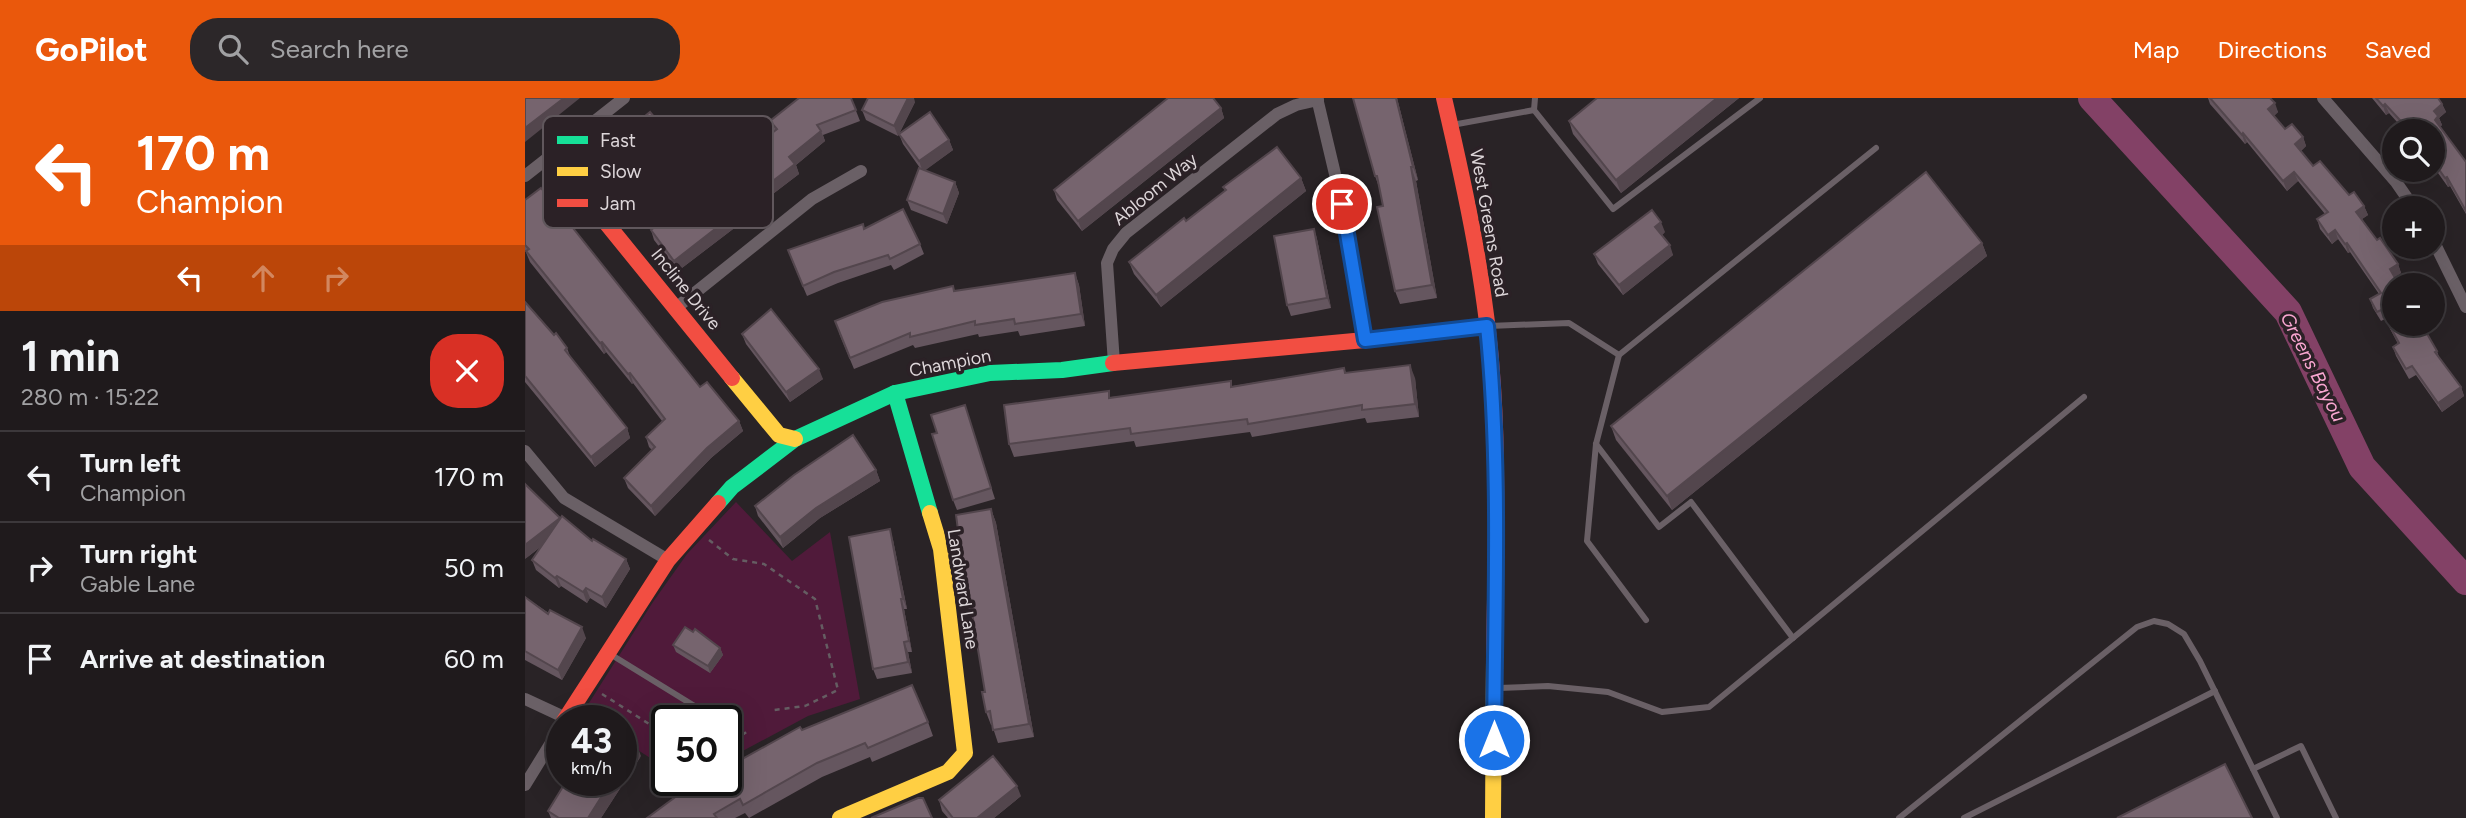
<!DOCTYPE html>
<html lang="en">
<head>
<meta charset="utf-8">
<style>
  :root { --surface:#1f1a1c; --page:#2c2729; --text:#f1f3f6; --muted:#a1a1a3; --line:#3c383b; --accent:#ea580c }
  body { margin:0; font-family:Figtree,sans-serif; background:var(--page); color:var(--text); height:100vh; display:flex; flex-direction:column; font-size:26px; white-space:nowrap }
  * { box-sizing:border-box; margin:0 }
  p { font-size:23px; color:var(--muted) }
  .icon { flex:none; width:38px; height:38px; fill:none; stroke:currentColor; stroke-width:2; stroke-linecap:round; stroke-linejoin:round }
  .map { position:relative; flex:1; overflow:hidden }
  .drawer { display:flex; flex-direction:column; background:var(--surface); width:525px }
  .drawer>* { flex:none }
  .banner { background:#ea580c; color:#fff; overflow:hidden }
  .tools { position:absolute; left:1857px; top:21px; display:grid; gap:14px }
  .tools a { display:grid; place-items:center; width:63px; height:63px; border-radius:50%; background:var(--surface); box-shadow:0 7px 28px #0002,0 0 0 2px var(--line); font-size:35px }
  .speed { position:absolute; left:21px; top:607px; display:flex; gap:14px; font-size:35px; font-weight:700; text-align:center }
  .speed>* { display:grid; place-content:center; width:91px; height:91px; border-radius:50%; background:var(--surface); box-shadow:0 7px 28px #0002,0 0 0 2px var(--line); line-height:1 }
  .speed small { font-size:18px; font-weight:400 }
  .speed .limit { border:4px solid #111; border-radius:10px; background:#fff; color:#111 }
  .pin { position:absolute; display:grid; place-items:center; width:60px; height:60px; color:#fff; margin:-30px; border:4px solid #fff; border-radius:50%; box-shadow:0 2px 7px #0007 }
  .me { position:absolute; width:77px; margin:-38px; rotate:0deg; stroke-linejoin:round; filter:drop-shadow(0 0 5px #0008) }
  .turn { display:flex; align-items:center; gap:24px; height:147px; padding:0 21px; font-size:32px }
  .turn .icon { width:91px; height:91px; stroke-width:2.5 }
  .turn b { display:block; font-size:49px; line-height:60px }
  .lanes { display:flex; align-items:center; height:66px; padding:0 21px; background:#0003; justify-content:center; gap:35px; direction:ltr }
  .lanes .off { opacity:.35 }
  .round { display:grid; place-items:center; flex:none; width:74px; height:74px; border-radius:28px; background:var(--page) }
  .head { display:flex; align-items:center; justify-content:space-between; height:119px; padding:0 21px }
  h1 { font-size:42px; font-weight:700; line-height:52px }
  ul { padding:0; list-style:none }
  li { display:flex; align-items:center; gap:21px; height:91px; padding:0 21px; border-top:2px solid var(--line) }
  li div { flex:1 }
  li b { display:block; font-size:26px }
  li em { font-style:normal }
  header { display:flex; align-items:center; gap:42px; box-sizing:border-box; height:98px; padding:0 35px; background:var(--accent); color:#fff }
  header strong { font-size:33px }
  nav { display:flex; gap:38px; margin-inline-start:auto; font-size:24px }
  .search { width:490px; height:63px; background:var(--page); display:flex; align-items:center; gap:18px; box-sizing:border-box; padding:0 24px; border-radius:28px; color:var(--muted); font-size:26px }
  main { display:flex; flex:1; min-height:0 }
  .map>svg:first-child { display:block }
  .green { fill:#501a3a }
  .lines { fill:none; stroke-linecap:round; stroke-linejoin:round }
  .river { stroke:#834166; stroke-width:28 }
  .path { stroke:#655d62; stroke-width:2.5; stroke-dasharray:5 5; stroke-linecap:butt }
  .lane { stroke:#6a6066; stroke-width:6 }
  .street { stroke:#6a6066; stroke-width:12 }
  .fast { stroke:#16e098; stroke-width:16 }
  .slow { stroke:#ffcf43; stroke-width:16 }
  .jam { stroke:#f24e42; stroke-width:16 }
  .wall { fill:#65565f }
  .shaded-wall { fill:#53464d }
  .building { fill:#76646e; stroke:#53464d; stroke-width:2 }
  .route-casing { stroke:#114b97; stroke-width:18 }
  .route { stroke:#1a73e8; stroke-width:12 }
  .labels { text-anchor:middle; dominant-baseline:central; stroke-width:7; stroke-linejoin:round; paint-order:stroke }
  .street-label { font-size:18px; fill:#ddd6d9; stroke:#2b2126 }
  .water-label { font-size:19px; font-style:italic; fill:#faa6d1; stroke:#2b2126 }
  .key { fill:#2b2126; stroke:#60575c; stroke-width:2 }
  .key-label { font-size:19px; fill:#ddd6d9 }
</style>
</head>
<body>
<header>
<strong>GoPilot</strong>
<div class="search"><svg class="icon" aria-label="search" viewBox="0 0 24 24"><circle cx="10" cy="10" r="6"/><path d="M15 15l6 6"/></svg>Search here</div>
<nav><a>Map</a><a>Directions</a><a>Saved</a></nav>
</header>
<main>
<section class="drawer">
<div class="banner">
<div class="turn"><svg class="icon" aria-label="left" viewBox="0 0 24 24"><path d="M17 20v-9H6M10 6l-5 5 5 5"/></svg><div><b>170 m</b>Champion</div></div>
<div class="lanes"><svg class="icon" aria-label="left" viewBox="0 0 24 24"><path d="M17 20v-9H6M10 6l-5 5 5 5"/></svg><svg class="icon off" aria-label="ahead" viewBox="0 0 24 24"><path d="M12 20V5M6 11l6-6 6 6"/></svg><svg class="icon off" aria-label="right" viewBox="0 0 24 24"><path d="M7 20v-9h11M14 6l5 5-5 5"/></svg></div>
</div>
<div class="head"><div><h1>1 min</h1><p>280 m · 15:22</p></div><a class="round" style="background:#d93025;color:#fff"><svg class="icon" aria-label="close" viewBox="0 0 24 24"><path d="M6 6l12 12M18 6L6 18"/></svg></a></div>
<ul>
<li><svg class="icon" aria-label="left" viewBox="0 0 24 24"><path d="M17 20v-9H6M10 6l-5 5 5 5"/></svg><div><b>Turn left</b><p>Champion</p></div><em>170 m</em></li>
<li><svg class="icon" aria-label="right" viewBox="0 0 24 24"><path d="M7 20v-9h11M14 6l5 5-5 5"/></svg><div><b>Turn right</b><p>Gable Lane</p></div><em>50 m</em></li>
<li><svg class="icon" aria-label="arrive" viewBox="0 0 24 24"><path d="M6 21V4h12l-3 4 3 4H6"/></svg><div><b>Arrive at destination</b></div><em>60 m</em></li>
</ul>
</section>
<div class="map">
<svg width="1941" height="720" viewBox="0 0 1941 720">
  <rect width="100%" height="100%" fill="#292326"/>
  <polygon class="green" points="211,404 267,463 305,434 335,601 283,618 201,662 201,623 142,623 142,671 96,641 96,623 67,623 57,616 128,504 162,456"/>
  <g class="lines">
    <polyline class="river" points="1567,0 1763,214 1837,369 1941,483"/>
    <g class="path">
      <polyline points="184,442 208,461 239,466 290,501 313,592 280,608 249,612"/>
      <polyline points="77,596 132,631 142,658"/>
      <polyline points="201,649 224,632"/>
    </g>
    <g class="lane">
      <polyline points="1010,0 1009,12 1088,111 1235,0"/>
      <polyline points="927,27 1009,12"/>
      <polyline points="964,228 1044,225 1094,257"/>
      <polyline points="1121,522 1062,443 1071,346 1094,257 1351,50"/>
      <polyline points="1268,540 1559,299"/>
      <polyline points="85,556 176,612"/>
      <polyline points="974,590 1023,588 1083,594 1137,614 1184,609 1268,540 1166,404 1134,429 1071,346"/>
      <polyline points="1728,671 1776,648 1811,720"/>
      <polyline points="1374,720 1612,529 1629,523 1643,526 1659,536 1675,563 1752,720"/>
      <polyline points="1439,720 1690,593"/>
    </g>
    <g class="street">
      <polyline points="792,0 823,131 840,242"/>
      <polyline points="1798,0 1871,84 1889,110"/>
      <polyline points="0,78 99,0"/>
      <polyline points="1908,142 1941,209"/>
      <polyline points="151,210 287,101 336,73"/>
      <polyline points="589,265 582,165 588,151 601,135 752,16 771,7 793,2"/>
      <polyline points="0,353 39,400 143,462"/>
      <polyline points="0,601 41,620"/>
      <polyline points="0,687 37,627"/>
    </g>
    <g class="fast">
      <polyline points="370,295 405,415"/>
      <polyline points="193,405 207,389 270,341 370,295 465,275 537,272 588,265"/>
    </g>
    <g class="slow">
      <polyline points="207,280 254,337 270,341"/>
      <polyline points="315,720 423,674 440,655 416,451 405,415"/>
      <polyline points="968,720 969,564"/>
    </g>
    <g class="jam">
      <path d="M919 0C941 94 962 191 968 288 974 380 970 472 969 564"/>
      <polyline points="26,57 207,280"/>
      <polyline points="588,265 840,242 962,228"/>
      <polyline points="39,623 143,462 193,405"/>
    </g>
  </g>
  <g class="wall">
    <polygon points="326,0 335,23 298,37 300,43 271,67 274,76 211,124 212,128 153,173 129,142 126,132 249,34 245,23"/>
    <polygon points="872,0 893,82 891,83 912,200 875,206 870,193 858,108 854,89 850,78"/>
    <polygon points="1072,0 1214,0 1096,95 1048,36 1044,23"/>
    <polygon points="1683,0 1745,0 1753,14 1749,18 1760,31 1778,39 1781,48 1776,53 1788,68 1824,97 1839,108 1843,117 1837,121 1852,142 1873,166 1876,175 1870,179 1869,187 1898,235 1912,253 1914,259 1936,289 1939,298 1917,314 1891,277 1884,281 1871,258 1868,249 1873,246 1860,221 1856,223 1848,210 1845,201 1854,196 1825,154 1823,155 1813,141 1807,146 1795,131 1792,121 1800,116 1773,83 1762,93 1722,44 1720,46 1685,6"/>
    <polygon points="1847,0 1913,0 1917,6 1921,14 1914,20 1917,27 1915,29 1941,64 1941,116 1925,88 1923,89 1908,68 1908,33 1880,33 1864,15 1861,17"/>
    <polygon points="390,4 373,38 341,22 337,12"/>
    <polygon points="696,10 699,20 557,133 532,102 529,92"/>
    <polygon points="374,36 424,42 428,52 400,72 430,84 434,95 422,126 386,112 382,102 395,70 378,46"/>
    <polygon points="149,43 153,53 95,100 72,72 68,62"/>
    <polygon points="776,80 781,93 636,209 609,176 604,164 661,123 700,93 698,89"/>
    <polygon points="0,102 175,289 214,323 218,333 186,360 130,418 103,390 99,380 127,352 124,349 121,339 137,323 108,285 107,286 81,254 79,256 5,164 0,152"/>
    <polygon points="339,131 395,146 399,156 369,172 366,167 313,185 282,198 267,163"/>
    <polygon points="789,131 792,141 806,210 766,218 762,207"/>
    <polygon points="1140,134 1137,137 1148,157 1098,197 1073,166 1069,156"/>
    <polygon points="1457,145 1462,158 1147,412 1091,342 1086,328"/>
    <polygon points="550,175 554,187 560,228 495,238 493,233 454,239 453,236 390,250 388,247 329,271 314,235 430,193"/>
    <polygon points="0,204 29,237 42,250 45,258 102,330 105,340 70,369 0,284"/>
    <polygon points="217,236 298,281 265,304 221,246"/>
    <polygon points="819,270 821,275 890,280 894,319 842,325 840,320 727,339 725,334 611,349 609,343 489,359 484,346 586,299 708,288"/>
    <polygon points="440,307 470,401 432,412 428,402 412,335"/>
    <polygon points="351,372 355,383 295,420 258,450 233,418 230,408"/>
    <polygon points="466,411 471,425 509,639 473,645 467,627 466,627 461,614 460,594 447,517 446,517 441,504 440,484"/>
    <polygon points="35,420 67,443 101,461 105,471 81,510 65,500 62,505 36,488 34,490 11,472 7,462 18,447 0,461"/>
    <polygon points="368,442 382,511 379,511 387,554 383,554 387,575 352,581 348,571"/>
    <polygon points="0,499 61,540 37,582 0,562"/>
    <polygon points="168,534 195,550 198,557 185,575 151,554 148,547"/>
    <polygon points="403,624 408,638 347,664 345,659 297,679 224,720 220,715 210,720 122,720 169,688 277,632"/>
    <polygon points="116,658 76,720 26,720 23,713 42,682 96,682"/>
    <polygon points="496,698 469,720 423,720 417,713 414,702"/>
  </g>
  <g class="shaded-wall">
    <polygon points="39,0 55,0 0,44 0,30"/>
    <polygon points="383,0 389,0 390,4 373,38 369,28"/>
    <polygon points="871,0 872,0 893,82 888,69"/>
    <polygon points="1192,0 1214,0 1096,95 1091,82"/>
    <polygon points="1750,5 1753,14 1746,20 1743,11"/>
    <polygon points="1860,6 1864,15 1861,17 1858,8"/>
    <polygon points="1917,6 1921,14 1914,20 1917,27 1913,30 1910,22 1909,13"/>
    <polygon points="696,10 699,20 557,133 553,123"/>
    <polygon points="296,33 300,43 271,67 274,76 211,124 212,128 153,173 149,163 206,115 264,59"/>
    <polygon points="1718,35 1722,44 1720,46 1717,37"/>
    <polygon points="1778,39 1781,48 1773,55 1770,46"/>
    <polygon points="424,42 428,52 398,74 394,63"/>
    <polygon points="149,43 153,53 95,100 91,90"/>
    <polygon points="886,69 891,83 912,200 907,187"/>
    <polygon points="1769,74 1773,83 1762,93 1758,83"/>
    <polygon points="1922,79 1925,88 1923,89 1920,80"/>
    <polygon points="776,80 781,93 636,209 631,197"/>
    <polygon points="430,84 434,95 422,126 418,116"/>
    <polygon points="1839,108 1843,117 1834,123 1831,114"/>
    <polygon points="1136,124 1140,134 1134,139 1130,129"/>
    <polygon points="789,131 792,141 806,210 802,200"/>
    <polygon points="1810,132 1813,141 1807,146 1803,137"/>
    <polygon points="1457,145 1462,158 1147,412 1142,398"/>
    <polygon points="1822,145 1825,154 1823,155 1820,146"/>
    <polygon points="1145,147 1148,157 1098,197 1094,187"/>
    <polygon points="1873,166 1876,175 1869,180 1865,171"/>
    <polygon points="550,175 554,187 560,228 556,216"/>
    <polygon points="77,244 81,254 79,256 75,245"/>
    <polygon points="885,267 890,280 894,319 890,306"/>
    <polygon points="294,271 298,281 265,304 261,294"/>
    <polygon points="105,275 108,285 107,286 103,276"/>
    <polygon points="1936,289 1939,298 1917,314 1913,305"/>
    <polygon points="214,323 218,333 186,360 130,418 126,408 182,350"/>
    <polygon points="102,330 105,340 70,369 66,359"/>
    <polygon points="351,372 355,383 295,420 258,450 255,439 291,410"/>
    <polygon points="466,411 471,425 509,639 504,626"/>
    <polygon points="35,420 39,430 0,461 0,447"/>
    <polygon points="365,431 368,442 382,511 378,501"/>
    <polygon points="101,461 105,471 81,510 77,499"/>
    <polygon points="32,478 36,488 34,490 30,480"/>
    <polygon points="61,490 65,500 62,505 58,494"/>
    <polygon points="376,501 379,511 387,554 384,543"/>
    <polygon points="57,529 61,540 37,582 33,572"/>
    <polygon points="379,544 383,554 387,575 383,564"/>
    <polygon points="195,550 198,557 185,575 183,568"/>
    <polygon points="111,645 116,658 76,720 63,720 87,682 96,682 96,668"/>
    <polygon points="492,688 496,698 469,720 452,720"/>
  </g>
  <g class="building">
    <polygon points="0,0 39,0 0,30"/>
    <polygon points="274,0 326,0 331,12 292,27 296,33 264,59 270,66 206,115 208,117 149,163 126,132 252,31 245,23"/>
    <polygon points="343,0 383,0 369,28 337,12"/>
    <polygon points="643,0 688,0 696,10 553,123 529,92"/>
    <polygon points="828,0 871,0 888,69 886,69 907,187 870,193 852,109 858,108 852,78 850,78"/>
    <polygon points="1072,0 1192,0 1091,82 1044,23"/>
    <polygon points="1685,0 1745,0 1750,5 1743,11 1760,31 1767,26 1778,39 1770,46 1788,68 1795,63 1824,97 1829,94 1839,108 1831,114 1852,142 1855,140 1873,166 1865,171 1874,187 1869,187 1869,226 1892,226 1898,235 1901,234 1912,253 1910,254 1936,289 1913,305 1887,268 1881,271 1868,249 1874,245 1856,212 1852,214 1845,201 1856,195 1822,145 1820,146 1810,132 1803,137 1792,121 1803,114 1769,74 1758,83 1718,35 1717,37"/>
    <polygon points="1851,0 1913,0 1917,6 1909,13 1913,18 1910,22 1941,64 1941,113 1922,79 1920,80 1908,63 1908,33 1885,33 1860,6 1858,8"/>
    <polygon points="125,14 149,43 91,90 68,62"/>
    <polygon points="405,14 424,42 394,63 374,36"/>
    <polygon points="752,49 776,80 631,197 604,164 659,120 661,123 701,92 698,89"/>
    <polygon points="394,70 430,84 418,116 382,102"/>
    <polygon points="1401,74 1457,145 1142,398 1086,328"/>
    <polygon points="16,90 175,289 182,284 214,323 182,350 126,408 99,380 130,349 121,339 140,321 105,275 103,276 77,244 75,245 1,153 4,151 0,147 0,102"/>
    <polygon points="378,111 395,146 365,161 363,157 309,174 278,188 263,152 338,126 339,131"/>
    <polygon points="1127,112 1136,124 1130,129 1145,147 1094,187 1069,156"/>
    <polygon points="789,131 802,200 762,207 749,138"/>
    <polygon points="550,175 556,216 490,226 489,221 450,227 450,223 385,239 385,235 325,260 310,223 357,204 428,188 429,193"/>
    <polygon points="0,204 29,237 31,235 42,250 40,252 102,330 66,359 0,278"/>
    <polygon points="246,211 294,271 261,294 217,236"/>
    <polygon points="885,267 890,306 837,312 837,307 723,326 722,321 606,336 605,330 484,346 479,307 584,293 584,300 706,283 706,289 819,270 820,275"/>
    <polygon points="440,307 466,390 428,402 407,336 412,335 406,317"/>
    <polygon points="328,337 351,372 291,410 255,439 230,408 269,377"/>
    <polygon points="0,386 35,420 0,447"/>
    <polygon points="466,411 504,626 468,632 465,613 461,614 457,594 460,594 445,503 441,504 438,484 440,484 431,417"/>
    <polygon points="37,418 67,443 68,441 101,461 77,499 61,490 58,494 32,478 30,480 7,462"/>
    <polygon points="365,431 378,501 376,501 384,543 379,544 383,564 348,571 324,439"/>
    <polygon points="0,499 23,516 25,512 57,529 33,572 0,553"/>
    <polygon points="160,529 168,534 170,531 195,550 183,568 148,547"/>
    <polygon points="387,587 403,624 343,650 340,645 292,665 218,707 215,701 189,716 192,720 122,720 168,686 169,688 179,682 201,682 201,670 275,629 277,632"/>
    <polygon points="96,635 111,645 96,668"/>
    <polygon points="468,658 492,688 452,720 428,720 414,702"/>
    <polygon points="1700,666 1727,720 1592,720"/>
    <polygon points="42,682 87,682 63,720 34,720 23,713"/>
    <polygon points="393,700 398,700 407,720 346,720"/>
  </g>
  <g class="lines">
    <defs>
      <path id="route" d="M817 106 840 242 962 228C976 365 970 504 969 642"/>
    </defs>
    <use href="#route" class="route-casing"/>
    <use href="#route" class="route"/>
  </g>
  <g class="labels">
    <g class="street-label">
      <text transform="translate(630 91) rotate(-39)">Abloom Way</text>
      <text transform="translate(964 125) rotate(80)">West Greens Road</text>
      <text transform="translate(161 191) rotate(51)">Incline Drive</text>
      <text transform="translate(425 265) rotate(-11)">Champion</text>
      <text transform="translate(438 491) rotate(81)">Landward Lane</text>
    </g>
    <g class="water-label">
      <text transform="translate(1788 269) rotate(63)">Greens Bayou</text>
    </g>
  </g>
  <rect x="18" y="18" width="230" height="112" rx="10" class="key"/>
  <rect x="32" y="38" width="31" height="8" fill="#16e098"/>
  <rect x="32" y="69" width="31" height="9" fill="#ffcf43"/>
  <rect x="32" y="101" width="31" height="8" fill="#f24e42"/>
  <g class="key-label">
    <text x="75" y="49">Fast</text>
    <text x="75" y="80">Slow</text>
    <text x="75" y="112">Jam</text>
  </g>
</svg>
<div class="tools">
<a><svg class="icon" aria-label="search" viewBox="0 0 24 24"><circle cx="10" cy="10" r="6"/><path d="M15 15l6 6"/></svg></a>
<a>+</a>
<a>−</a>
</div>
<div class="speed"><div>43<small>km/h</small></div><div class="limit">50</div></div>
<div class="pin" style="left:817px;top:106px;background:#d93025"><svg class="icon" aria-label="arrive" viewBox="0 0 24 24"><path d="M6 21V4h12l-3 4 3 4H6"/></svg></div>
<svg class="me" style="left:969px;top:642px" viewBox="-20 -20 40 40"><circle r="17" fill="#1a73e8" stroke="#fff" stroke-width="3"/><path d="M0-11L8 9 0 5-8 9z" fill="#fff"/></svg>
</div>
</main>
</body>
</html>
